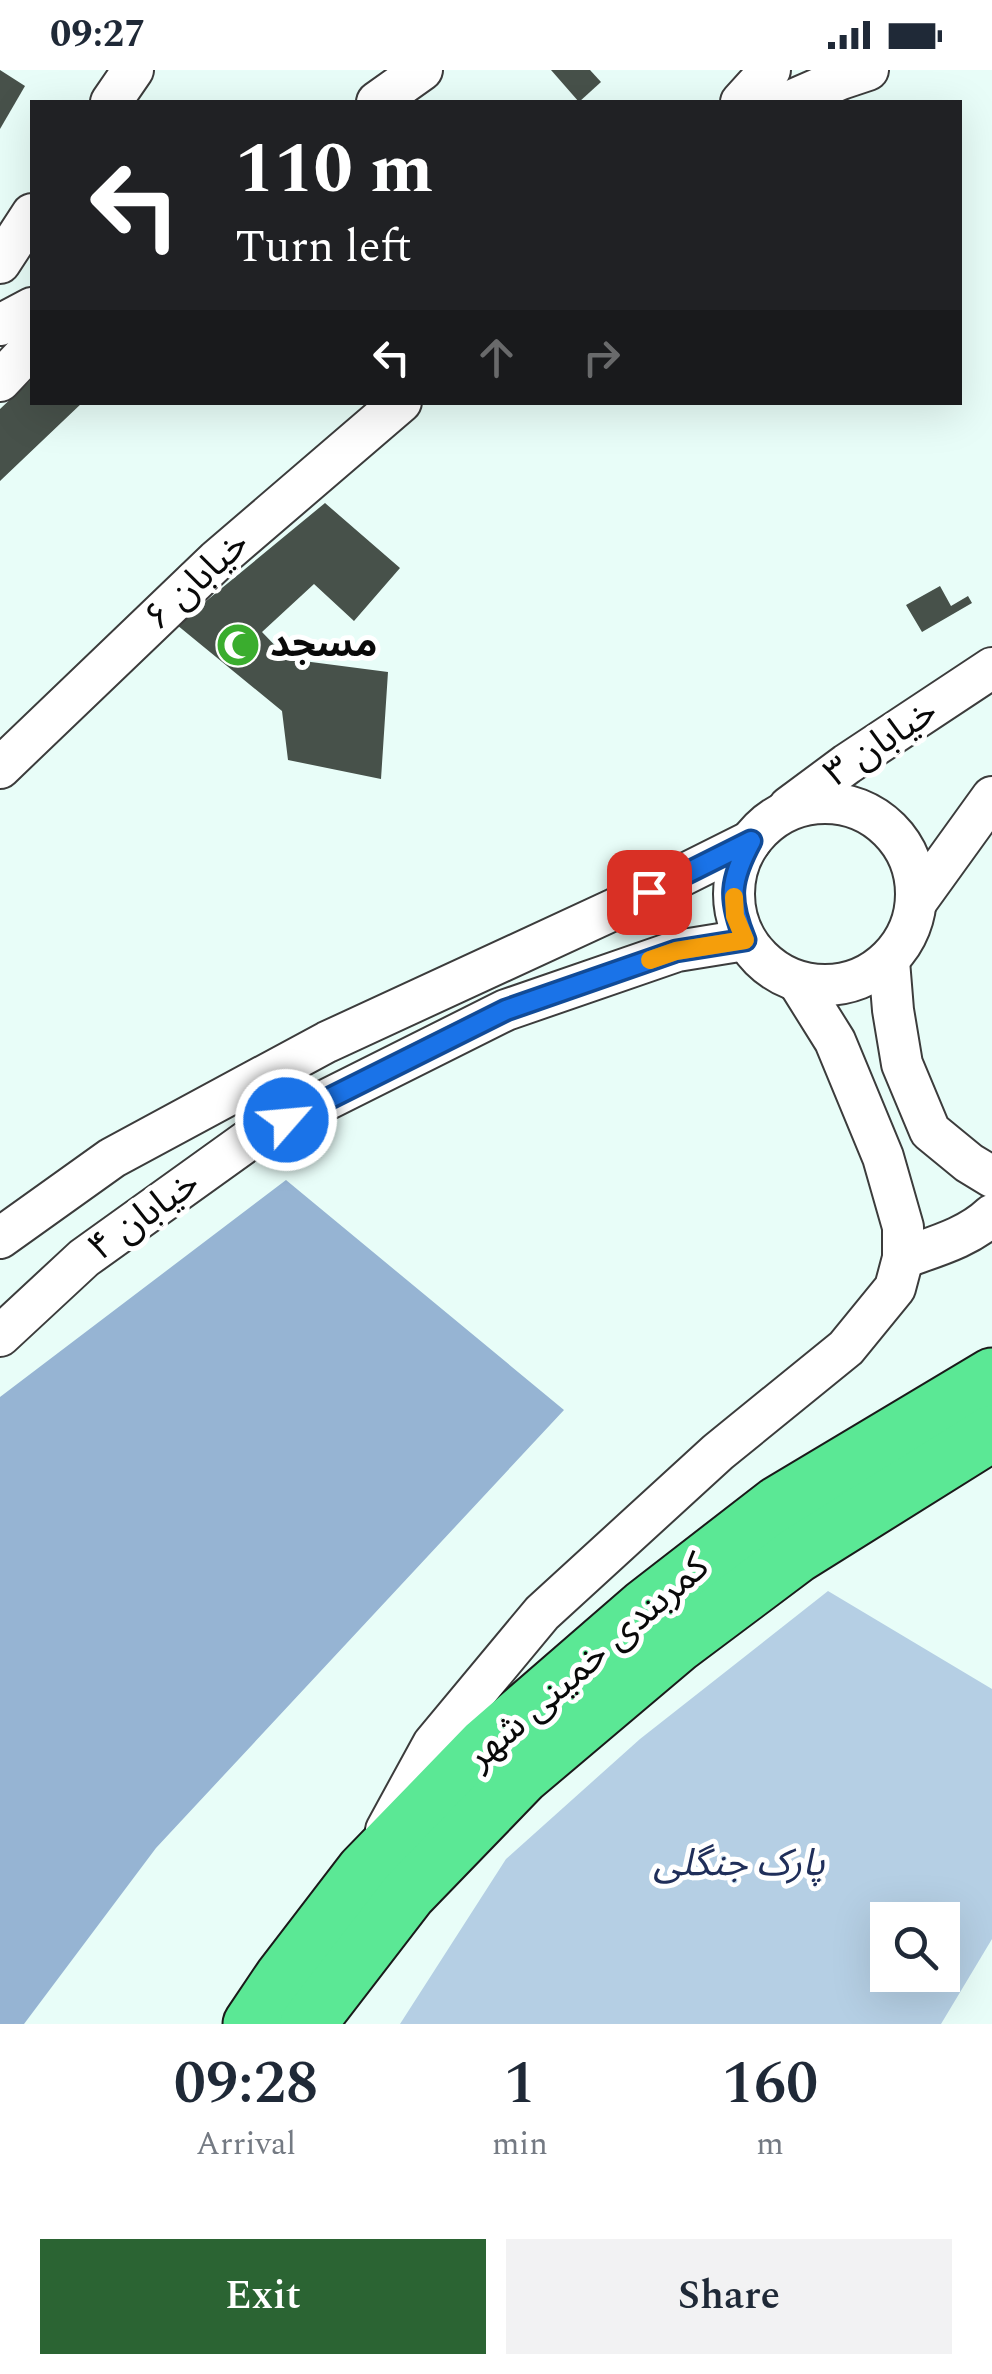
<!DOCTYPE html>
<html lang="en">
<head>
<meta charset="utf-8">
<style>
  :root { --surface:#fff; --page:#f2f2f3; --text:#1f2937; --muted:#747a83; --accent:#2b6433 }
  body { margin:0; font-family:Spectral,"Noto Sans Arabic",serif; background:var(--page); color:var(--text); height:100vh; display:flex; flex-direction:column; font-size:38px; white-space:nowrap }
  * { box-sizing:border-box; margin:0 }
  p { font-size:32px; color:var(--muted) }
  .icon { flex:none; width:55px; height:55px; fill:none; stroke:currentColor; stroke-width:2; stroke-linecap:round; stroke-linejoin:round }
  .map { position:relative; height:1954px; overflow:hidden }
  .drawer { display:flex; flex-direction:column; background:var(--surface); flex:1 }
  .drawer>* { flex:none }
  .banner { position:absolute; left:30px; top:30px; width:932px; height:305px; border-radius:0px; box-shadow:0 10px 40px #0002; background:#202124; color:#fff; overflow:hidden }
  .fabs { position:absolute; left:870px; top:1832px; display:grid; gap:20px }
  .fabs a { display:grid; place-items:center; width:90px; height:90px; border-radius:0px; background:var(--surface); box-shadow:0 10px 40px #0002; font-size:50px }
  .pin { position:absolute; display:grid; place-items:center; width:85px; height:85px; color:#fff; margin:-42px; border-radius:20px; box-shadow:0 5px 15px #0006 }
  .me { position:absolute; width:110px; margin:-55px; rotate:63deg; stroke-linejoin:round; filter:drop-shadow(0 0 8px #0008) }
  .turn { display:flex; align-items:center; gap:35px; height:210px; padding:0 40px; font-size:45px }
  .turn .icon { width:130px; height:130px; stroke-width:2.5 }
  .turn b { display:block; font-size:70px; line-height:85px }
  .lanes { display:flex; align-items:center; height:95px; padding:0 40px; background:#0003; justify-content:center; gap:50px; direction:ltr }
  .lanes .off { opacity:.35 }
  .eta { display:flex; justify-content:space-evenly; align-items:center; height:170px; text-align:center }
  .eta b { font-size:60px; font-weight:600; line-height:70px }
  .cta { display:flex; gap:20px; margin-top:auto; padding:20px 40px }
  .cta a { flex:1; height:115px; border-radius:0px; background:var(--accent); color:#fff; font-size:40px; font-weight:600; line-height:115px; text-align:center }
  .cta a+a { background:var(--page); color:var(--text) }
  .status { display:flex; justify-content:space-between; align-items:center; height:70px; padding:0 50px; background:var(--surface); direction:ltr }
  .status svg { height:28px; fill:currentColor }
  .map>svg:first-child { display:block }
  .green { fill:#b5cfe4; fill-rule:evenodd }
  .forest { fill:#96b4d3 }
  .building { fill:#47514a }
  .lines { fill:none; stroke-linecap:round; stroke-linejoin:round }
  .minor-casing { stroke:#3c3c3c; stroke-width:44 }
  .highway-casing { stroke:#1a1a1a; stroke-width:59 }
  .minor { stroke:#fff; stroke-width:40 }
  .highway { stroke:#5be895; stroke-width:55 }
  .route-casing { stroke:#114b97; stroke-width:25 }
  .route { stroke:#1a73e8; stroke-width:18 }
  .slow { stroke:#f59e0b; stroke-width:18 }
  .labels { text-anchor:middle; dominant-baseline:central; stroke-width:10; stroke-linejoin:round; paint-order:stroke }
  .street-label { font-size:38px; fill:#090909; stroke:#fff }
  .poi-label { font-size:38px; font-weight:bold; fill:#090909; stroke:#fff; text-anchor:start }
  .park-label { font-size:38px; font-style:italic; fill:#202f5a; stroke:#fff }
</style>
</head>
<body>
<div class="status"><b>09:27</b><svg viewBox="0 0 49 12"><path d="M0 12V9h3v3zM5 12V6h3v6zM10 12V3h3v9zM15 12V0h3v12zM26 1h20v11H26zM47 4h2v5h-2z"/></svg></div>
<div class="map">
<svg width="992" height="1954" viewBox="0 0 992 1954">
  <rect width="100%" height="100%" fill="#e8fdf8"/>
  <path class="green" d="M828 1521 992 1619V1869L941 1954H400L506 1789 640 1669ZM888 1850H942V1905H888Z"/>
  <polygon class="forest" points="286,1110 564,1340 156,1778 24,1954 0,1954 0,1327"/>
  <g class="building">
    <polygon points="0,0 25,16 0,59"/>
    <polygon points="551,0 590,0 601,12 579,32"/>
    <polygon points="32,309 32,332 83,332 0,411 0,339"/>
    <polygon points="325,433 400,498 354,551 314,514 262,562 288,589 388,602 381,709 288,690 282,641 177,555"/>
    <polygon points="940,516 951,536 968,526 972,533 922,562 906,535"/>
  </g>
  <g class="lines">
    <defs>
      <g id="minor">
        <polyline points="111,32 133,0"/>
        <polyline points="377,32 422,0"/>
        <polyline points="741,32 770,0"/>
        <polyline points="788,32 841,9 868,0"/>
        <polyline points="0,193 32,144"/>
        <polyline points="0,255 32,238"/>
        <polyline points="0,311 32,277"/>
        <polyline points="0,698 217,490 401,332"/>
        <circle cx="825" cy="824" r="91"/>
        <polyline points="789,737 847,694 992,598"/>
        <polyline points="917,831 992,727"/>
        <polyline points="889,891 893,940 902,994 930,1061 969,1093 992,1107"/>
        <polyline points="0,1168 112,1088 327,972 615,839 751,771"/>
        <path d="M903 1188C933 1177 968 1168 992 1145"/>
        <polyline points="0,1266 84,1188 254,1066 506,940 677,881 745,870"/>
        <polyline points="386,1760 433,1674 542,1543 718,1382 846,1278 895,1218 903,1188 903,1157 883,1087 835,971 800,915"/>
      </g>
      <g id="highway">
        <polyline points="251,1954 282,1908 364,1801 486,1675 645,1537 778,1434 992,1306"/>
        <polyline points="308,1954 408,1824 522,1706 677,1575 797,1485 992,1363"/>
      </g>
    </defs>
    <use href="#minor" class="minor-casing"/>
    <use href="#highway" class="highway-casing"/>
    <use href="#minor" class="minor"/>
    <use href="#highway" class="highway"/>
  </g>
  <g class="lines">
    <defs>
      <path id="route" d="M286 1050 506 940 676 881 745 870C728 829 730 810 751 771L649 822"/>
    </defs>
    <use href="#route" class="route-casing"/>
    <use href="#route" class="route"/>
    <polyline class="slow" points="650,890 676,881 745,870 735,846 734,827"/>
  </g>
  <defs>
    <symbol id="mosque-disc" viewBox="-11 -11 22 22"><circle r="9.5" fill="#3aad2e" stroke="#fff"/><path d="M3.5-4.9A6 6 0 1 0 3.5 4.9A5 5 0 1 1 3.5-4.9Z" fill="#fff"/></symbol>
  </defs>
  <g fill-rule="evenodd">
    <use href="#mosque-disc" x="213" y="550" width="50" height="50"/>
  </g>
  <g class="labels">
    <g class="street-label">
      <text transform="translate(197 511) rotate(-43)">خیابان ۶</text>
      <text transform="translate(881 673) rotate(-34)">خیابان ۳</text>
      <text transform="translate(144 1146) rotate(-36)">خیابان ۴</text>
      <text transform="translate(588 1592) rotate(-41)">کمربندی خمینی شهر</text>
    </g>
    <g class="poi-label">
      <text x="270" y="575">مسجد</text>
    </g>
    <g class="park-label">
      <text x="739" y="1794">پارک جنگلی</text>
    </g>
  </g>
</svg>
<div class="fabs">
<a><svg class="icon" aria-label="search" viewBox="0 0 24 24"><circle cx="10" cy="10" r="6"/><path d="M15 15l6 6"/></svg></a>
</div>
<div class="pin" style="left:649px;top:822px;background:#d93025"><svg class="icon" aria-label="arrive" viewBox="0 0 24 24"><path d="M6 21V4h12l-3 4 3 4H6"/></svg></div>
<svg class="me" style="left:286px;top:1050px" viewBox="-20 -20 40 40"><circle r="17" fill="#1a73e8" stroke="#fff" stroke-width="3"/><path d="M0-11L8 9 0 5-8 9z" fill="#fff"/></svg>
<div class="banner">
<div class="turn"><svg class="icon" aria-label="left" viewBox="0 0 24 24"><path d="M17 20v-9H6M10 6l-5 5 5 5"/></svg><div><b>110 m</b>Turn left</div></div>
<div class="lanes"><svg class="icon" aria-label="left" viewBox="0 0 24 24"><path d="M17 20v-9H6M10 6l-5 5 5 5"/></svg><svg class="icon off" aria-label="ahead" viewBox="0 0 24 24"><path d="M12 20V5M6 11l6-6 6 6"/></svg><svg class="icon off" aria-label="right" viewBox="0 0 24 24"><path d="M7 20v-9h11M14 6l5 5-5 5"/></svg></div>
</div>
</div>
<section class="drawer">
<div class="eta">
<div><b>09:28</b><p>Arrival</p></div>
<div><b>1</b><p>min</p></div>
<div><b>160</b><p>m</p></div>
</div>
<div class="cta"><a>Exit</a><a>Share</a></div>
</section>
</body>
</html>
